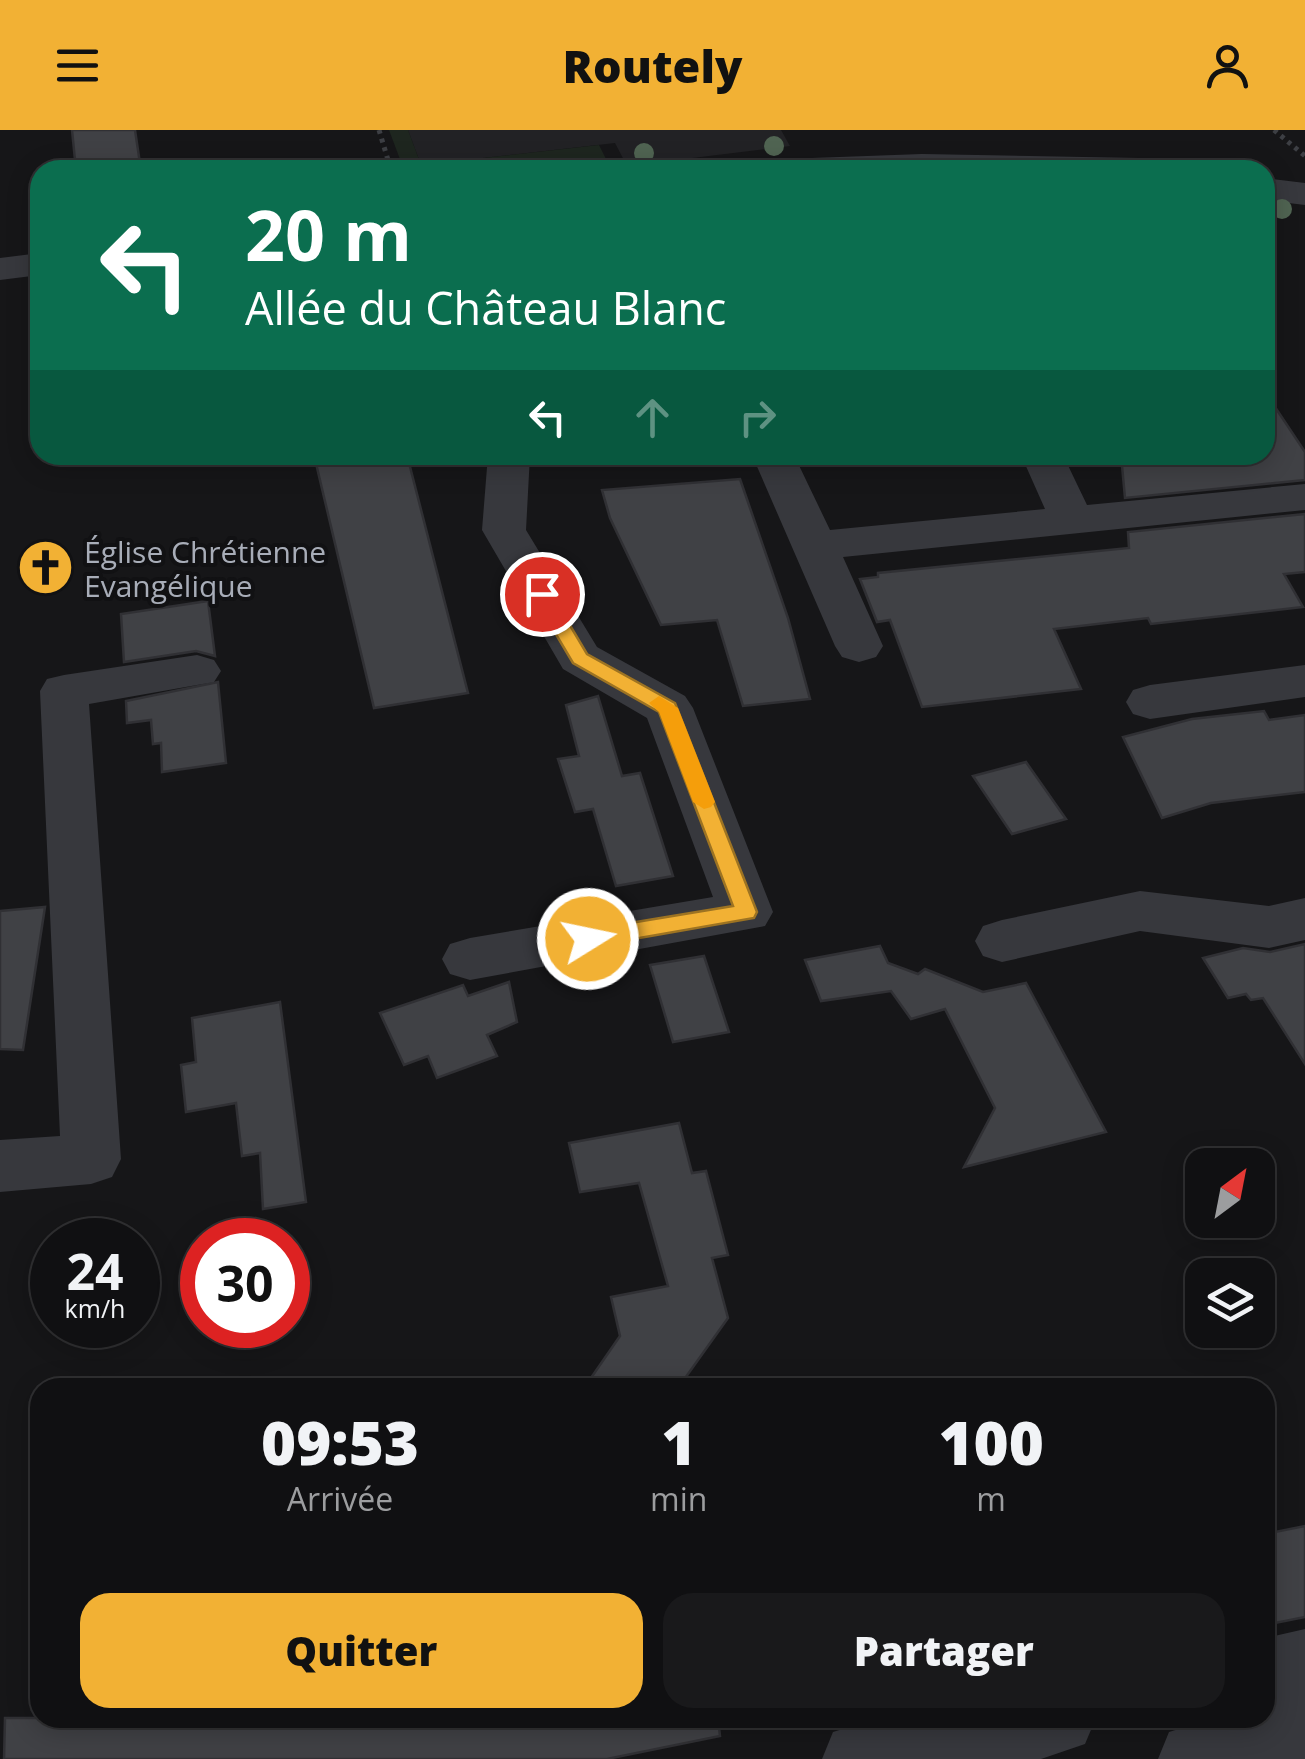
<!DOCTYPE html>
<html lang="fr">
<head>
<meta charset="utf-8">
<style>
  :root { --surface:#101012; --page:#19191b; --text:#f1f3f6; --muted:#9c9d9f; --line:#303032; --accent:#f2b134 }
  body { margin:0; font-family:"Open Sans",sans-serif; background:var(--page); color:var(--text); height:100vh; display:flex; flex-direction:column; font-size:38px; white-space:nowrap }
  * { box-sizing:border-box; margin:0 }
  p { font-size:32px; color:var(--muted) }
  .icon { flex:none; width:55px; height:55px; fill:none; stroke:currentColor; stroke-width:2; stroke-linecap:round; stroke-linejoin:round }
  .map { position:relative; flex:1; overflow:hidden }
  .side { position:absolute; left:30px; top:1248px; width:1245px; height:350px; display:flex; flex-direction:column; background:var(--surface); border-radius:30px; box-shadow:0 5px 25px #0003,0 0 0 2px var(--line) }
  .side>* { flex:none }
  .guide { position:absolute; left:30px; top:30px; width:1245px; height:305px; border-radius:30px; box-shadow:0 5px 25px #0003,0 0 0 2px var(--line); background:#0b6e4f; color:#fff; overflow:hidden }
  .needle { width:65px; rotate:32deg }
  .controls { position:absolute; left:1185px; top:1018px; display:grid; gap:20px }
  .controls a { display:grid; place-items:center; width:90px; height:90px; border-radius:20px; background:var(--surface); box-shadow:0 5px 25px #0003,0 0 0 2px var(--line); font-size:50px }
  .speed { position:absolute; left:30px; top:1088px; display:flex; gap:20px; font-size:50px; font-weight:700; text-align:center }
  .speed>* { display:grid; place-content:center; width:130px; height:130px; border-radius:50%; background:var(--surface); box-shadow:0 5px 25px #0003,0 0 0 2px var(--line); line-height:1 }
  .speed small { font-size:25px; font-weight:400 }
  .speed .limit { border:15px solid #d22; background:#fff; color:#111 }
  .pin { position:absolute; display:grid; place-items:center; width:85px; height:85px; color:#fff; margin:-42px; border:5px solid #fff; border-radius:50%; box-shadow:0 2px 10px #0007 }
  .me { position:absolute; width:110px; margin:-55px; rotate:80deg; stroke-linejoin:round; filter:drop-shadow(0 0 8px #0008) }
  .turn { display:flex; align-items:center; gap:35px; height:210px; padding:0 50px; font-size:45px }
  .turn .icon { width:130px; height:130px; stroke-width:2.5 }
  .turn b { display:block; font-size:70px; line-height:85px }
  .lanes { display:flex; align-items:center; height:95px; padding:0 50px; background:#0003; justify-content:center; gap:50px; direction:ltr }
  .lanes .off { opacity:.35 }
  .eta { display:flex; justify-content:space-evenly; align-items:center; height:170px; text-align:center }
  .eta b { font-size:60px; font-weight:800; line-height:70px }
  .cta { display:flex; gap:20px; margin-top:auto; padding:20px 50px }
  .cta a { flex:1; height:115px; border-radius:30px; background:var(--accent); color:#111; font-size:40px; font-weight:800; line-height:115px; text-align:center }
  .cta a+a { background:var(--page); color:var(--text) }
  header { display:flex; justify-content:space-between; align-items:center; height:130px; padding:0 50px; background:var(--accent); color:#111; font-size:45px; font-weight:800 }
  .map>svg:first-child { display:block }
  .built { fill:#222225 }
  .green { fill:#1e261f }
  .building { fill:#404145; stroke:#303034; stroke-width:2.5 }
  .lines { fill:none; stroke-linecap:round; stroke-linejoin:round }
  .path { stroke:#3d3f44; stroke-width:5; stroke-dasharray:4 5; stroke-linecap:butt }
  .minor { fill:#37383d; fill-rule:evenodd }
  .tree { fill:#506452 }
  .route { fill:#f2b134; stroke:#9d7322; stroke-width:2.5 }
  .slow { fill:#f59e0b }
  .labels { text-anchor:middle; dominant-baseline:central; stroke-width:8; stroke-linejoin:round; paint-order:stroke }
  .poi-label { font-size:30px; fill:#a8adb8; stroke:#111113; text-anchor:start }
</style>
</head>
<body>
<header><svg class="icon" aria-label="menu" viewBox="0 0 24 24"><path d="M4 6h16M4 12h16M4 18h16"/></svg>Routely<svg class="icon" aria-label="person" viewBox="0 0 24 24"><circle cx="12" cy="8" r="4"/><path d="M4 21q1-7 8-7t8 7"/></svg></header>
<div class="map">
<svg width="1305" height="1629" viewBox="0 0 1305 1629">
  <rect width="100%" height="100%" fill="#161618"/>
  <polygon class="built" points="408,0 781,0 790,16 627,36 615,13 421,35"/>
  <polygon class="green" points="389,0 408,0 421,35 599,15 611,39 404,40"/>
  <g class="building">
    <polygon points="72,0 135,0 141,40 76,40"/>
    <polygon points="1265,262 1305,322 1305,350 1125,368 1121,325 1265,325"/>
    <polygon points="314,325 407,325 468,563 374,578"/>
    <polygon points="740,349 788,488 810,569 743,576 717,490 661,495 610,388 602,360"/>
    <polygon points="1305,384 1305,442 1284,444 1303,477 1151,494 1148,488 1054,499 1081,559 922,577 890,490 877,492 860,449 878,447 878,443 1129,418 1128,402"/>
    <polygon points="208,471 215,526 196,521 124,532 121,484"/>
    <polygon points="218,552 226,633 162,642 161,613 153,614 151,590 127,593 126,571"/>
    <polygon points="598,566 622,646 640,643 673,746 616,756 593,679 575,682 558,629 579,626 566,575"/>
    <polygon points="1264,581 1269,590 1305,585 1305,662 1211,673 1162,688 1123,607 1192,589"/>
    <polygon points="1026,632 1066,689 1012,704 973,646"/>
    <polygon points="45,777 23,920 0,919 0,781"/>
    <polygon points="1305,814 1305,934 1263,868 1251,870 1246,864 1228,868 1203,828 1243,818 1270,822"/>
    <polygon points="880,816 888,833 918,844 925,839 983,862 1026,853 1106,1002 964,1037 995,978 945,879 911,889 891,861 821,871 805,830"/>
    <polygon points="704,826 729,902 673,912 650,835"/>
    <polygon points="509,852 517,892 487,905 497,926 437,948 428,926 404,935 380,883 463,855 468,866"/>
    <polygon points="280,872 306,1072 263,1079 260,1023 242,1026 236,973 186,982 181,935 196,932 192,888"/>
    <polygon points="679,993 692,1043 706,1041 728,1125 712,1128 728,1188 678,1258 584,1258 620,1206 611,1167 668,1156 639,1053 580,1062 569,1013"/>
    <polygon points="1305,1396 1305,1487 1265,1495 1265,1404"/>
    <polygon points="5,1588 718,1588 720,1606 607,1629 4,1629"/>
  </g>
  <g class="lines">
    <g class="path">
      <polyline points="379,0 391,40"/>
      <polyline points="1274,0 1305,26"/>
    </g>
    <g class="minor">
      <polygon points="922,24 1193,29 1206,32 1211,40 766,40 771,32 784,29"/>
      <polygon points="1265,48 1305,53 1305,75 1265,70"/>
      <polygon points="40,123 40,145 0,150 0,128"/>
      <polygon points="488,325 530,325 526,400 597,517 685,566 693,578 773,782 765,796 470,850 450,844 442,829 450,814 470,808 713,767 647,588 563,539 482,400"/>
      <polygon points="752,325 794,325 830,400 1045,379 1021,325 1063,325 1087,375 1305,354 1305,380 843,427 883,516 876,527 859,532 842,527 835,516"/>
      <polygon points="197,525 214,530 221,541 214,552 89,574 121,1029 112,1047 91,1054 0,1062 0,1010 60,1006 40,561 47,549 64,545"/>
      <polygon points="1305,535 1305,567 1150,589 1133,584 1126,572 1133,560 1150,555"/>
      <polygon points="1140,761 1269,776 1305,768 1305,810 1269,818 1140,801 1002,832 983,826 975,811 983,796 1002,790"/>
      <polygon points="1305,1499 1305,1629 1158,1629 1169,1602 1214,1588 1265,1588 1265,1508"/>
      <polygon points="878,1588 1096,1588 1085,1614 1041,1629 822,1629 833,1602"/>
    </g>
  </g>
  <g class="tree">
    <circle cx="774" cy="16" r="10"/>
    <circle cx="644" cy="23" r="10"/>
    <circle cx="1282" cy="79" r="10"/>
  </g>
  <polygon class="route" points="542,458 549,460 587,524 675,573 757,782 754,788 588,817 580,815 577,809 588,800 733,776 659,582 573,533 532,464"/>
  <polygon class="slow" points="659,566 678,578 715,672 711,677 704,679 693,672 659,582 649,573"/>
  <defs>
    <symbol id="church-disc" viewBox="-11 -11 22 22"><circle r="9.5" fill="#f2b134" stroke="#111113"/><path d="M-1.2-6h2.4v3.5h3.3v2.4h-3.3V6h-2.4V-.1h-3.3v-2.4h3.3Z" fill="#111"/></symbol>
  </defs>
  <g fill-rule="evenodd">
    <use href="#church-disc" x="14" y="406" width="63" height="63"/>
  </g>
  <g class="labels">
    <g class="poi-label">
      <text x="84" y="421">Église Chrétienne<tspan x="84" dy="34">Evangélique</tspan></text>
    </g>
  </g>
</svg>
<div class="controls">
<a><svg class="needle" viewBox="-14 -14 28 28"><path d="M0-13l5 13h-10z" fill="#e53935"/><path d="M0 13l5-13h-10z" fill="#9c9d9f"/></svg></a>
<a><svg class="icon" aria-label="layers" viewBox="0 0 24 24"><path d="M12 4l9 5-9 5-9-5zM3 14l9 5 9-5"/></svg></a>
</div>
<div class="speed"><div>24<small>km/h</small></div><div class="limit">30</div></div>
<div class="pin" style="left:542px;top:464px;background:#d93025"><svg class="icon" aria-label="arrive" viewBox="0 0 24 24"><path d="M6 21V4h12l-3 4 3 4H6"/></svg></div>
<svg class="me" style="left:588px;top:809px" viewBox="-20 -20 40 40"><circle r="17" fill="#f2b134" stroke="#fff" stroke-width="3"/><path d="M0-11L8 9 0 5-8 9z" fill="#fff"/></svg>
<div class="guide">
<div class="turn"><svg class="icon" aria-label="left" viewBox="0 0 24 24"><path d="M17 20v-9H6M10 6l-5 5 5 5"/></svg><div><b>20 m</b>Allée du Château Blanc</div></div>
<div class="lanes"><svg class="icon" aria-label="left" viewBox="0 0 24 24"><path d="M17 20v-9H6M10 6l-5 5 5 5"/></svg><svg class="icon off" aria-label="ahead" viewBox="0 0 24 24"><path d="M12 20V5M6 11l6-6 6 6"/></svg><svg class="icon off" aria-label="right" viewBox="0 0 24 24"><path d="M7 20v-9h11M14 6l5 5-5 5"/></svg></div>
</div>
<section class="side">
<div class="eta">
<div><b>09:53</b><p>Arrivée</p></div>
<div><b>1</b><p>min</p></div>
<div><b>100</b><p>m</p></div>
</div>
<div class="cta"><a>Quitter</a><a>Partager</a></div>
</section>
</div>
</body>
</html>
